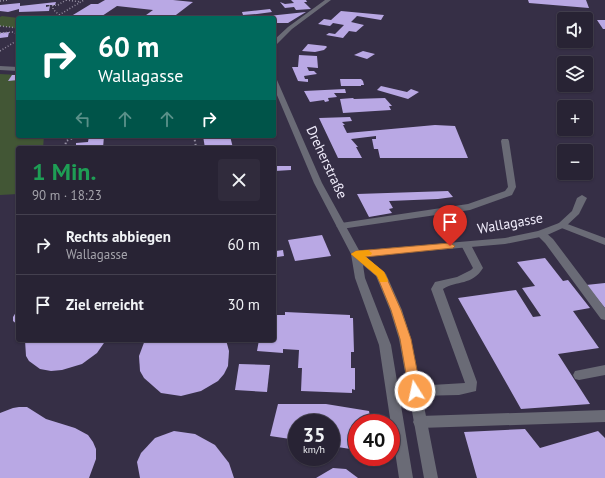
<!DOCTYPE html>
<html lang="de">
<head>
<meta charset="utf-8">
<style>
  :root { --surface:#282334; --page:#302b3c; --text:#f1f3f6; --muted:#a5a4ac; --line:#44404f }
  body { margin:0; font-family:"PT Sans",sans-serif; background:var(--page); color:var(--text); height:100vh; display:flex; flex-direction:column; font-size:15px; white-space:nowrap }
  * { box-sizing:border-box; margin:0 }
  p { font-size:13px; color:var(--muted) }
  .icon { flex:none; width:22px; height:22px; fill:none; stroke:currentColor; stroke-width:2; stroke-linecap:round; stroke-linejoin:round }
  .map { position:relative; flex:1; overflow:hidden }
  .sheet { position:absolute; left:16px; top:146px; width:260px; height:196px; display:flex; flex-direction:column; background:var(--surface); border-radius:4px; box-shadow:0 1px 3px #0004,0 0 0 1px var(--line) }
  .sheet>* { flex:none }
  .hud { position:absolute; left:16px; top:16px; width:260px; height:122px; border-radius:4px; box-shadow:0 1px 3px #0004,0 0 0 1px var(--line); background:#00695c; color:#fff; overflow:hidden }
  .buttons { position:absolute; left:557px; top:12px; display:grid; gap:8px }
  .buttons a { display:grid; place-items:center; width:36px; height:36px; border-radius:4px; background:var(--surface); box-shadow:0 1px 3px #0004,0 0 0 1px var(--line); font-size:20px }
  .speed { position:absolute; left:288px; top:414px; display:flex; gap:8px; font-size:20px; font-weight:700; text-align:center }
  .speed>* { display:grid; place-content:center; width:52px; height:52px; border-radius:50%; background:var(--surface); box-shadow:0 1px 3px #0004,0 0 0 1px var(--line); line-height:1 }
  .speed small { font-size:10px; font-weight:400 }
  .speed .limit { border:6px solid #d22; background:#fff; color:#111 }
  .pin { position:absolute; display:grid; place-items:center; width:34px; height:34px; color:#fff; margin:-41px -17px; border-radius:50% 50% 50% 0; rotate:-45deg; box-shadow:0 0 4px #0007 }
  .pin .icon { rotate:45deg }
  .me { position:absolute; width:44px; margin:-22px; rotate:350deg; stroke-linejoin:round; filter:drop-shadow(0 0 3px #0008) }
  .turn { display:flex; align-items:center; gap:14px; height:84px; padding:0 16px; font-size:18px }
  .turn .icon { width:52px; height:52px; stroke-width:2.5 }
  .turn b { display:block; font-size:28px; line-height:34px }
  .lanes { display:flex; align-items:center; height:38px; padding:0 16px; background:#0003; justify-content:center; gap:20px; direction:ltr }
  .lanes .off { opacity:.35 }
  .round { display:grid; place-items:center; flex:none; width:42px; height:42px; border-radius:4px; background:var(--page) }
  .headline { display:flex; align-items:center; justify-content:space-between; height:68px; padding:0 16px }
  h1 { font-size:24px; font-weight:800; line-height:30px; color:#1e9e55 }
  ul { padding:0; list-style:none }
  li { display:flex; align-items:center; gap:12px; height:60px; padding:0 16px; border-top:1px solid var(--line) }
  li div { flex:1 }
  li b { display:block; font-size:15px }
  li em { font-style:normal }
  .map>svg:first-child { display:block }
  .green { fill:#425635 }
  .building { fill:#b9a8e4 }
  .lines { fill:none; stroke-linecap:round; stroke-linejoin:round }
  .path-far1 { stroke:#958fa2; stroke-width:1.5; stroke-dasharray:1 2; stroke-linecap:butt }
  .path { stroke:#958fa2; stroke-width:2; stroke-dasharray:1.5 2.5; stroke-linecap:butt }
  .service { fill:#6a6b76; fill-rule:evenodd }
  .minor { fill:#6a6b76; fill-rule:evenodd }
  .tertiary { fill:#6a6b76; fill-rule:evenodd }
  .route { fill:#fa9f4e; stroke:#a26733 }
  .slow { fill:#f59e0b }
  .labels { text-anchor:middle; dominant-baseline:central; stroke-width:4; stroke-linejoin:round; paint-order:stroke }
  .street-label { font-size:14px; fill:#f0ecfb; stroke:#362f46 }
</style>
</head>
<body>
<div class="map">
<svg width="605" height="478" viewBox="0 0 605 478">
  <rect width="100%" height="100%" fill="#362f46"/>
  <g class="green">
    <polygon points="2,16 18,18 18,26 16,28 0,26 0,17"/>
    <polygon points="0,74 18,75 18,136 44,136 43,148 18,148 18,194 0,195"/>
  </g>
  <g class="building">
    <polygon points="105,0 173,0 193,2 172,18 142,18 153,10 117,6 99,18 68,18 91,4 98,4"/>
    <polygon points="291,0 306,0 307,2 304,2 311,9 296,10 294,7 285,8 280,2 285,4 294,3"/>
    <polygon points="528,0 586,0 589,8 529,3"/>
    <polygon points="56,2 55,5 46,5 46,7 50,6 49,11 19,12 19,9 8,12 0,11 0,5 20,3 20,6"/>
    <polygon points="270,9 272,12 257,14 243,15 242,12"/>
    <polygon points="341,11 384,15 381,20 357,16 351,22 364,25 356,32 349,31 343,38 326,35 329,33 335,34 344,25 333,23 330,26 318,24 324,19 331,20"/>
    <polygon points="306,12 288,23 274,23 274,18 249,18"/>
    <polygon points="597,20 605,20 605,29 603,29"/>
    <polygon points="9,32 8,37 0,38 0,33"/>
    <polygon points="308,44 326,46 327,47 324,50 315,52 302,51"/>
    <polygon points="363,51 375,54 367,59 354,55"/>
    <polygon points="299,55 317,56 318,68 307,67 309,71 314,71 317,74 304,76 305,79 308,79 308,82 298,81 292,67 298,67"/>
    <polygon points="12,75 18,75 18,80 8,81"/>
    <polygon points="340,79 361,79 363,81 364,85 361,85 361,86 341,86"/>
    <polygon points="381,86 407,92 411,89 419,92 408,99 377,90"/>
    <polygon points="345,89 346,93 334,93 337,97 328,98 329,101 325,102 324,100 310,102 304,91"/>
    <polygon points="353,98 354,99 385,98 392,106 389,106 391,110 343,113 340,99"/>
    <polygon points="350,117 352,121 342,122 345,125 343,125 347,133 435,125 455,126 468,158 380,158 378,149 374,149 372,139 376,139 376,136 351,139 358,147 356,147 362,158 338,158 319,118"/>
    <polygon points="89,136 104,136 103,148 76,148 76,143 88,142"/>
    <polygon points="203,136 230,136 233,148 205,148"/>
    <polygon points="275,166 291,166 291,170 275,171"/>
    <polygon points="448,191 453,197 438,199 389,201 393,208 389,209 392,213 369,217 357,194"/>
    <polygon points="322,235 331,256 295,261 288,240"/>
    <polygon points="283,250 284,256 277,257 276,251"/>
    <polygon points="545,258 563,281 568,280 590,308 573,311 599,348 558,354 590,404 521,409 458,298 516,290 533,317 541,316 522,288 535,286 517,262"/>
    <polygon points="605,283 605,308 586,285"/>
    <polygon points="18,309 18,325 13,321 13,317"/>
    <polygon points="285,312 350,315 350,318 353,318 354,352 351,352 351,368 355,368 355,390 352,389 352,393 301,391 302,368 298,368 299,350 283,349 283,353 257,351 259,340 274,340 274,315 285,315"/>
    <polygon points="25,340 106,340 97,353 82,364 62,370 51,371 40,369 29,361 26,356"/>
    <polygon points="145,340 226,340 229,351 228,366 224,374 218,381 201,391 181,396 161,393 144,378 140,371 139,356"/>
    <polygon points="239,364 270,365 267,392 235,390"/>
    <polygon points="278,404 326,404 369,411 371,423 357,423 357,450 331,446 331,423 297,423 297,440 270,436"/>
    <polygon points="19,407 27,407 46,419 75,428 88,435 93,442 96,449 96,459 89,478 0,478 0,413 13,408"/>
    <polygon points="525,429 540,448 598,431 605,438 605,478 477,478 464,432"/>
    <polygon points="174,431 195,434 215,445 229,463 234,478 140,478 137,462 141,453 155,438"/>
    <polygon points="333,468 346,469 358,478 316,478"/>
  </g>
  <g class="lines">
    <g class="path-far1">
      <polyline points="66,0 81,2"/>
      <polyline points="0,1 9,0"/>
      <polyline points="53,5 53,9 59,15"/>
      <polyline points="49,6 58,5 66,0"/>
      <polyline points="54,18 84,0"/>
      <polyline points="0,26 18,28"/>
      <polyline points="0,33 12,32 18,34"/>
      <polyline points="0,51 18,40"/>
    </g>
    <g class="path">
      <polyline points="194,136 196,147"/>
      <polyline points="65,148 66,141 78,136"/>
    </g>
    <g class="service">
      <polygon points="502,139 508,139 509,141 516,187 512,195 470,210 341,229 336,226 341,223 468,204 505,191 508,187 501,141"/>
      <polygon points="562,222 605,238 605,245 559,227 557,225 559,223"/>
      <polygon points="541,231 545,232 553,239 605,308 605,320 601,319 545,243 536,234"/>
      <path d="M466 242 471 245 483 268C472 286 457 280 443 289L477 382 476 391 459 395 415 396 410 395 408 391 410 387 415 386 465 383 431 289 435 282 457 277 471 270 473 268 461 245Z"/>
      <polygon points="605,365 605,375 579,380 575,379 573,375 575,371"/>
      <polygon points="605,410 605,422 420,428 415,426 413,422 415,418 420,416"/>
    </g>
    <g class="minor">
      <polygon points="0,66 18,67 18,71 0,70"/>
      <polygon points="582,195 587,198 579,214 565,227 545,236 505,244 356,257 351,254 356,251 505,238 538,231 559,223 572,211 577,198"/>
    </g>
    <g class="tertiary">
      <polygon points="325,0 331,0 292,29 274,47 274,40 288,27"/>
      <polygon points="274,78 277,80 322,183 360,252 386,274 402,310 411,339 438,478 424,478 399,339 390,310 376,276 363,265 365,278 391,345 413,478 399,478 379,345 355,278 351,254 314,183 274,88"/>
    </g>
  </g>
  <polygon class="route" points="450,243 455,246 453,248 365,257 384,272 401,310 411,339 421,391 419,395 415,396 410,395 409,391 400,339 391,310 377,276 351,254 356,251"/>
  <polygon class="slow" points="368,250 372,253 371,255 365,256 384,272 388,280 387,282 380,282 377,276 351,254 356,251"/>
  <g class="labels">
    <g class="street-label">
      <text transform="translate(327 162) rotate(65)">Dreherstraße</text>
      <text transform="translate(510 223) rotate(-10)">Wallagasse</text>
    </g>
  </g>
</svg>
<div class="buttons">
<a><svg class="icon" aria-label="sound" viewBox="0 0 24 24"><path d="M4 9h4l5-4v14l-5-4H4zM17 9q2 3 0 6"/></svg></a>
<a><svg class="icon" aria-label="layers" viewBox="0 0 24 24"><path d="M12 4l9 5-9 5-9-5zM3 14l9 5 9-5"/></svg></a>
<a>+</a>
<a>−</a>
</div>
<div class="speed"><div>35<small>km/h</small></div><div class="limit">40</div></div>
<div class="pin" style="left:450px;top:246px;background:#d93025"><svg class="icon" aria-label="arrive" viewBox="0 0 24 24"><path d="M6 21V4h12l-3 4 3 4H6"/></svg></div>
<svg class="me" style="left:415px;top:391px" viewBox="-20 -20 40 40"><circle r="17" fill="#fa9f4e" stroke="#fff" stroke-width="3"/><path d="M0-11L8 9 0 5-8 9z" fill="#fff"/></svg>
<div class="hud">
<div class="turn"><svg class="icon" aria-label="right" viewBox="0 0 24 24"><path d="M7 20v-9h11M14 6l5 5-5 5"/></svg><div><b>60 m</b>Wallagasse</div></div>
<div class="lanes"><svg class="icon off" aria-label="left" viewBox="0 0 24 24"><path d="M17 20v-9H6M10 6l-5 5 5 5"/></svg><svg class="icon off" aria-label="ahead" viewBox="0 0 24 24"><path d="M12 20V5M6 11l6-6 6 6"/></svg><svg class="icon off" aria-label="ahead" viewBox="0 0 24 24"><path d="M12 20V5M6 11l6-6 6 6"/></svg><svg class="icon" aria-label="right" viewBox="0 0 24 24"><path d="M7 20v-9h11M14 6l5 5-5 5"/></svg></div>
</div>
<section class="sheet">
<div class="headline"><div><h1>1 Min.</h1><p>90 m · 18:23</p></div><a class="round"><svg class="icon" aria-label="close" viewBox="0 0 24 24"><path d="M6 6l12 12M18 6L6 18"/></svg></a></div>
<ul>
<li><svg class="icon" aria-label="right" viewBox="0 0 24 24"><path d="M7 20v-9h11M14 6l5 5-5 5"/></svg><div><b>Rechts abbiegen</b><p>Wallagasse</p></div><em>60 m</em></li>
<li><svg class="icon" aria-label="arrive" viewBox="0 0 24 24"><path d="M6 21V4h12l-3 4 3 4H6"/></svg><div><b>Ziel erreicht</b></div><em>30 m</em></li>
</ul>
</section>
</div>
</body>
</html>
